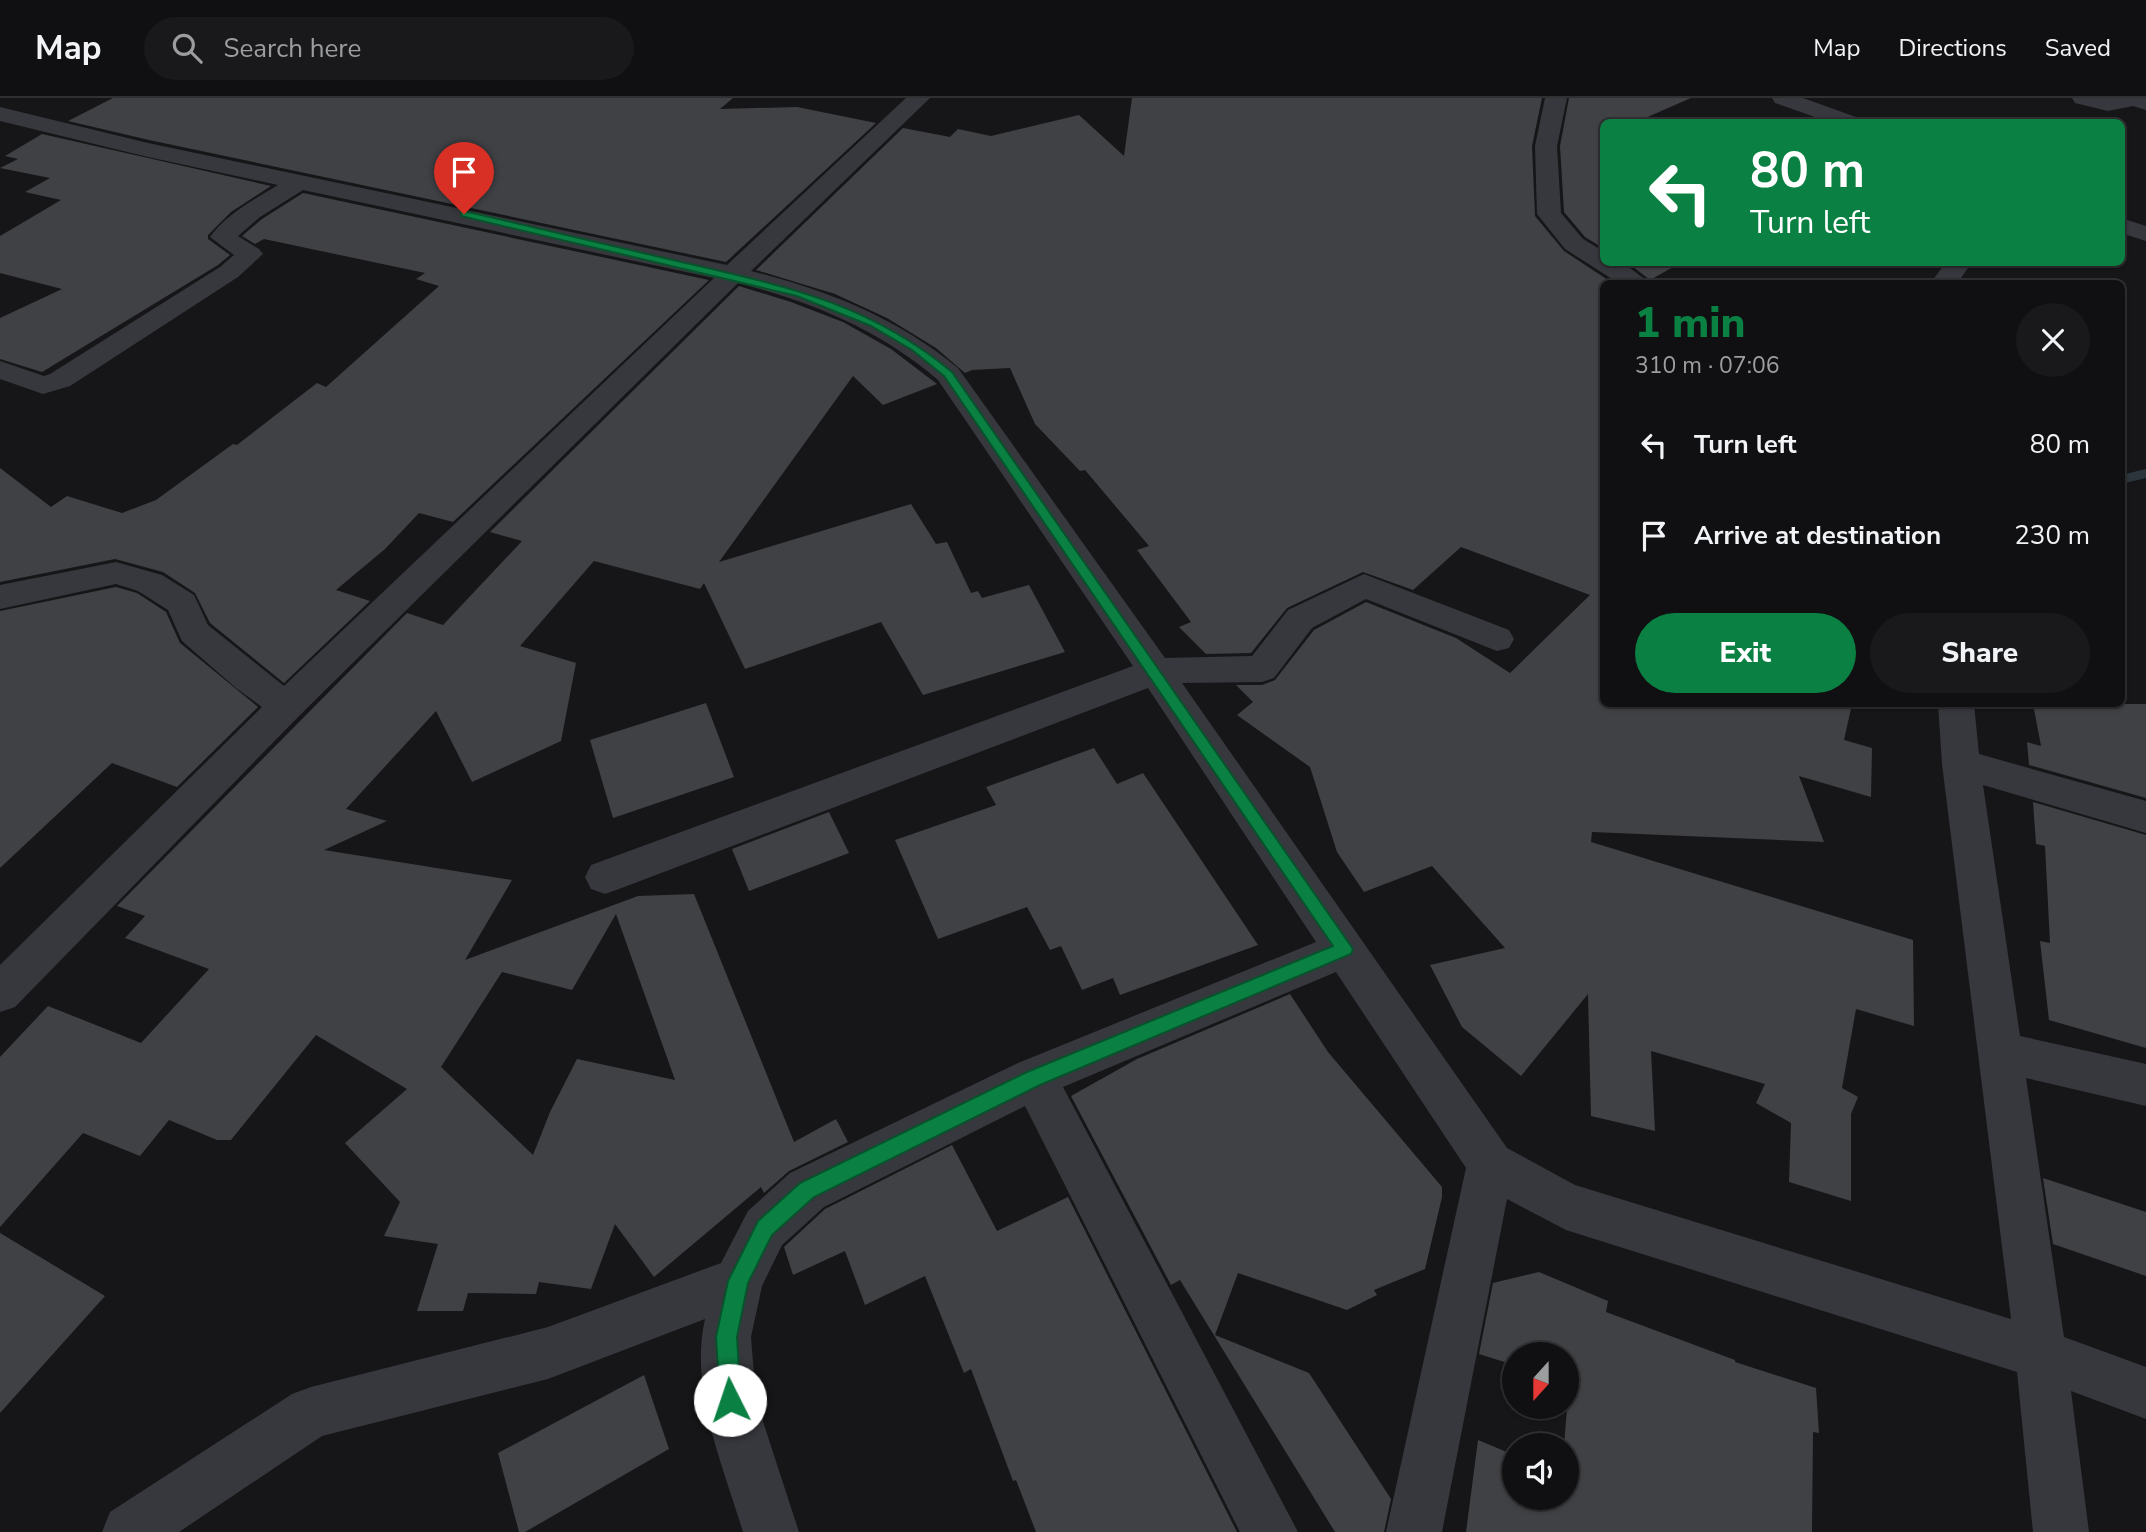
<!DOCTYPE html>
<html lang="en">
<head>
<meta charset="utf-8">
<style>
  :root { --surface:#101012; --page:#19191b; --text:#f1f3f6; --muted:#9c9d9f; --line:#303032; --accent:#0b8043 }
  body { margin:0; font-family:"Nunito Sans",sans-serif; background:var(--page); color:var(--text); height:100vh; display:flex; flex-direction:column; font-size:26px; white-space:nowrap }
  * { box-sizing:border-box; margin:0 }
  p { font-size:23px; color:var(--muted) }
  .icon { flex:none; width:38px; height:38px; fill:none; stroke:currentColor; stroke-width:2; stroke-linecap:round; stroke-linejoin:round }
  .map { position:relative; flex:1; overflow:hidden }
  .drawer { position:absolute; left:1600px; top:182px; width:525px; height:427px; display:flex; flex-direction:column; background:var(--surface); border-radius:10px; box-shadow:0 2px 5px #0004,0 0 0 2px var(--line) }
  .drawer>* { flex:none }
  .guide { position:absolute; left:1600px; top:21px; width:525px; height:147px; border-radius:10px; box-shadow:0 2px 5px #0004,0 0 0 2px var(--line); background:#0b8043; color:#fff; overflow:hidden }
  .needle { width:46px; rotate:201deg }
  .controls { position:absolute; left:1502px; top:1244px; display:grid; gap:14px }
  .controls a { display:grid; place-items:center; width:77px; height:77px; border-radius:50%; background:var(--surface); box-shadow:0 2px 5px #0004,0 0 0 2px var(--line); font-size:35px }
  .pin { position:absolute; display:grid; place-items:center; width:60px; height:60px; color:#fff; margin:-72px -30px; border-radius:50% 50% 50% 0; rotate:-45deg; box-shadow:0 0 7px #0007 }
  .pin .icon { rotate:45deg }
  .me { position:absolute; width:77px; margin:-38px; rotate:356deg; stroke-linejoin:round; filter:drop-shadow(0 0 5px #0008) }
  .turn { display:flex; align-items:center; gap:24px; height:147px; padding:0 35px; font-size:32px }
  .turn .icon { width:91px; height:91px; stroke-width:2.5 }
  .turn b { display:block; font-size:49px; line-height:60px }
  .round { display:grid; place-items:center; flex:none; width:74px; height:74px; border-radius:37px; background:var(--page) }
  .summary { display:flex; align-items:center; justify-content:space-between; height:119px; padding:0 35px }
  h1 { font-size:42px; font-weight:800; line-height:52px; color:var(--accent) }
  .action { display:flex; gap:14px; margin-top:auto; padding:14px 35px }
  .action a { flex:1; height:80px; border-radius:42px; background:var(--accent); color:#fff; font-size:28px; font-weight:800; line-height:80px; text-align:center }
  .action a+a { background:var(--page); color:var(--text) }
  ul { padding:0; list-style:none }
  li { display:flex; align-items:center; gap:21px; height:91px; padding:0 35px }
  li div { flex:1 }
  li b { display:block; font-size:26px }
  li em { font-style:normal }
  header { display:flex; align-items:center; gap:42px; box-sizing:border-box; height:98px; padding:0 35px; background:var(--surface); border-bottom:2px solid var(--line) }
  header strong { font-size:33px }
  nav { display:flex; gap:38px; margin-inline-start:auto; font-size:24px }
  .search { width:490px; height:63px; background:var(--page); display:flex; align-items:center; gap:18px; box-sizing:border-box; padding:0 24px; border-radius:38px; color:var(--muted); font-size:26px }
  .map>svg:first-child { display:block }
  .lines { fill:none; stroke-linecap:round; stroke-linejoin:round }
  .stream { fill:#2c353c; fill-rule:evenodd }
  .building { fill:#404145; fill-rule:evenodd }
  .minor { fill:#37383d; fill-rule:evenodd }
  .route { fill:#0b8043; stroke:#07532c; stroke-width:2 }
</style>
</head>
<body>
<header>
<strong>Map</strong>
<div class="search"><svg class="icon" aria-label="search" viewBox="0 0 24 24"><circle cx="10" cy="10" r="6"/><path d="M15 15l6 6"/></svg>Search here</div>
<nav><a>Map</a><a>Directions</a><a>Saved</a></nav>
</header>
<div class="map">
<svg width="2146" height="1434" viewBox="0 0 2146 1434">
  <rect width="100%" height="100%" fill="#161618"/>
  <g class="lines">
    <polygon class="stream" points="2146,371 2146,380 2121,386 2121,377"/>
  </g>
  <g class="building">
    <polygon points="113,0 733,0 720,11 797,9 876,25 726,164 149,42 68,23"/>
    <polygon points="1132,0 1542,0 1532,48 1535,118 1564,153 1614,186 1603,186 1603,606 1852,606 1844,642 1872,650 1871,699 1799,678 1824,744 1592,734 1591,744 1913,842 1914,928 1856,911 1842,990 1858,999 1851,1016 1851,1103 1789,1084 1791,1025 1756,1005 1765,986 1651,953 1655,1033 1591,1018 1588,896 1521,978 1462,929 1430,867 1505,850 1432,768 1364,794 1337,754 1310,669 1237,617 1253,604 1236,587 1262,587 1275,582 1314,532 1366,504 1456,540 1510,575 1590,497 1461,449 1413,492 1363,474 1287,510 1251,555 1206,556 1179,529 1191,524 1137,452 1149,448 1085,372 1080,373 1035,326 1010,270 972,272 965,275 936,250 887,220 835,196 756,172 903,30 950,39 958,31 991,38 1079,17 1124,58"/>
    <polygon points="1569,0 1691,0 1636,24 1603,24 1603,150 1585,139 1564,114 1560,48"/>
    <polygon points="42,36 271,88 231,114 208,137 208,141 230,157 218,167 42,274 0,261 0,220 62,191 0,175 0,138 61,102 25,94 50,80 0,70 18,61 5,58"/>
    <polygon points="303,95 709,182 453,424 419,415 385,451 336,492 370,503 284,585 210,525 195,495 163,474 115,461 0,484 0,370 51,409 67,398 122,415 156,402 233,346 237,347 317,285 326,289 439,188 416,181 425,175 264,141 255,146 242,138 262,121"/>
    <polygon points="1627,164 1682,164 1650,182"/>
    <path d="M739 188 791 204 843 224 891 251 937 286 883 307 853 278 719 464 911 406 936 446 947 444 971 495 978 493 982 500 1029 487 1065 554 923 597 881 524 745 571 704 485 700 491 594 463 520 548 576 565 561 643 472 684 436 613 346 711 387 723 324 752 512 782 465 862 638 798 694 796 794 1044 836 1021 848 1044 789 1073 764 1095 761 1089 654 1179 615 1126 591 1191 539 1184 536 1196 468 1195 463 1213H417L438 1146 384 1138 400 1104 345 1045 407 991 316 937 231 1042H217L169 1022 140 1058 83 1035 0 1129V959L48 908 141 945 209 871 125 840 145 818 117 808 407 515 443 527 522 443 490 434ZM616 816 675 982 577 961 550 1014 533 1057 441 969 502 874 572 892Z"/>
    <polygon points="116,489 137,495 166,514 180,545 258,609 177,689 112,665 0,770 0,513"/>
    <polygon points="706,605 734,679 613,720 590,642"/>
    <polygon points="2033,606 2146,606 2146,700 2029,667 2027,644 2041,648"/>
    <polygon points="1094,650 1117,686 1143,675 1258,847 1120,897 1113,880 1082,892 1061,848 1050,852 1027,809 938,841 895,742 996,707 986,689"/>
    <polygon points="2033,704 2146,737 2146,950 2049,922 2040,843 2050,845 2045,748 2036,746"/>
    <polygon points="829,714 849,755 749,793 732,751"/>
    <polygon points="1290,896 1328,954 1442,1089 1442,1099 1425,1171 1374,1192 1377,1197 1347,1212 1238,1175 1215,1237 1309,1275 1391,1401 1384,1434 1335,1434 1180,1182 1171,1187 1071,998 1137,961"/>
    <polygon points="952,1047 997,1133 1068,1099 1237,1434 1036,1434 1016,1382 1013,1383 971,1271 964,1275 925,1178 865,1207 845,1153 793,1177 784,1149 825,1111"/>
    <polygon points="2043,1080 2146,1114 2146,1178 2053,1146"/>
    <polygon points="0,1135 105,1198 0,1315"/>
    <polygon points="1539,1174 1608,1203 1606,1214 1735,1262 1735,1264 1816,1290 1819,1335 1813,1334 1812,1434 1466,1434 1478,1342 1514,1357 1514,1400 1566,1400 1564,1348 1569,1285 1566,1284 1566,1256 1514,1256 1514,1267 1479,1256 1493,1185"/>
    <polygon points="644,1277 669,1351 525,1434 519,1434 498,1355"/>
  </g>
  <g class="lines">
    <g class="minor">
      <path d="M906 0H930L751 173C827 192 897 220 958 270L1165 560 1252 558 1288 512 1364 476 1509 532 1514 541 1509 550 1497 553 1366 501 1312 530 1274 580 1262 584 1182 585 1507 1050 1575 1087 2011 1221 1942 666 1938 606H1974L1979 656 2146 703V735L1983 687 2020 938 2146 966V1008L2026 980 2064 1239 2146 1269V1321L2071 1293 2089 1434H2033L2017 1274 1566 1132 1507 1101 1442 1434H1386L1466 1070 1336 874 1063 989 1298 1434H1240L1025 1008 824 1109 782 1147 762 1188 751 1239 756 1302 799 1434H743C723 1367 689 1291 705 1221L548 1281 322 1338 179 1434H102L110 1414 292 1296 311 1289 548 1229 721 1165 748 1113 790 1075 1018 965 1316 844 1148 590 619 791 605 796 591 791 585 779 591 767 1133 568 938 282C880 232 812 204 738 185L299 618 15 909 0 914V867L262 609 236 590 182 543 168 512 138 493 116 486 0 511V487L116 464 162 477 194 497 208 527 284 588 714 180 303 92 260 119 238 138 259 151 263 156 238 179 70 288 43 296 0 281V263L44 278 50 276 220 169 234 157 210 139C226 116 255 101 278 87L148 59 0 23V9L148 45 727 167Z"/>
      <polygon points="1545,0 1567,0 1557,48 1561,115 1583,141 1603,153 1603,164 1622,164 1651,186 1620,186 1565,151 1537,116 1535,48"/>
      <polygon points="1772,0 1803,0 1856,19 1859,24 1829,24 1775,5"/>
      <polygon points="2072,0 2146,0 2146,12 2133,8 2108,13 2075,5"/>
      <polygon points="2121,120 2146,128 2146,143 2121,135"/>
      <polygon points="1946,164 1972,164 1957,186 1930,186"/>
    </g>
  </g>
  <path class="route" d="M464 113C534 129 603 146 673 162 779 187 865 202 952 274L1353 851 1351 856 1040 987 814 1099 772 1137 748 1185 737 1239 741 1302 738 1309 730 1312 723 1309 720 1302 716 1239 728 1183 758 1123 800 1085 1027 974 1333 848 944 278 912 252 871 228 797 198 461 118V114Z"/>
</svg>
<div class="controls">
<a><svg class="needle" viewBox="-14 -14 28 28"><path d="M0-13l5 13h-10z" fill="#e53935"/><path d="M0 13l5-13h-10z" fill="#9c9d9f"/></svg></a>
<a><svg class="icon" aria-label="sound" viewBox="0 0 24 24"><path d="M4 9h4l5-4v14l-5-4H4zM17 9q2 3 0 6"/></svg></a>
</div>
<div class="pin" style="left:464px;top:116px;background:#d93025"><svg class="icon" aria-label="arrive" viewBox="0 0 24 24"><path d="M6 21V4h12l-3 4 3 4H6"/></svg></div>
<svg class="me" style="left:730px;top:1302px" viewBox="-20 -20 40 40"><circle r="19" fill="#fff"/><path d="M0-13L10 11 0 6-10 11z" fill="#0b8043"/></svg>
<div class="guide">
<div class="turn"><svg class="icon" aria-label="left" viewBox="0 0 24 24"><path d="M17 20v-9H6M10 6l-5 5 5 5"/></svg><div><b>80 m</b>Turn left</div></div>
</div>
<section class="drawer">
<div class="summary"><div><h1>1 min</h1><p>310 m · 07:06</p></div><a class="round"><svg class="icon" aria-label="close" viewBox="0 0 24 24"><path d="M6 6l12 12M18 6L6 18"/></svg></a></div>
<ul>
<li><svg class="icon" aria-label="left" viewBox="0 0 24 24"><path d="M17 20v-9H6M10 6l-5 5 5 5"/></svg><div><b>Turn left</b></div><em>80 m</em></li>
<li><svg class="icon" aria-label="arrive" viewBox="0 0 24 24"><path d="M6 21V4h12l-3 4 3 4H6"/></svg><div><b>Arrive at destination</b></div><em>230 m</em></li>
</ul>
<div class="action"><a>Exit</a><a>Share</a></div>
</section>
</div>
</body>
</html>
